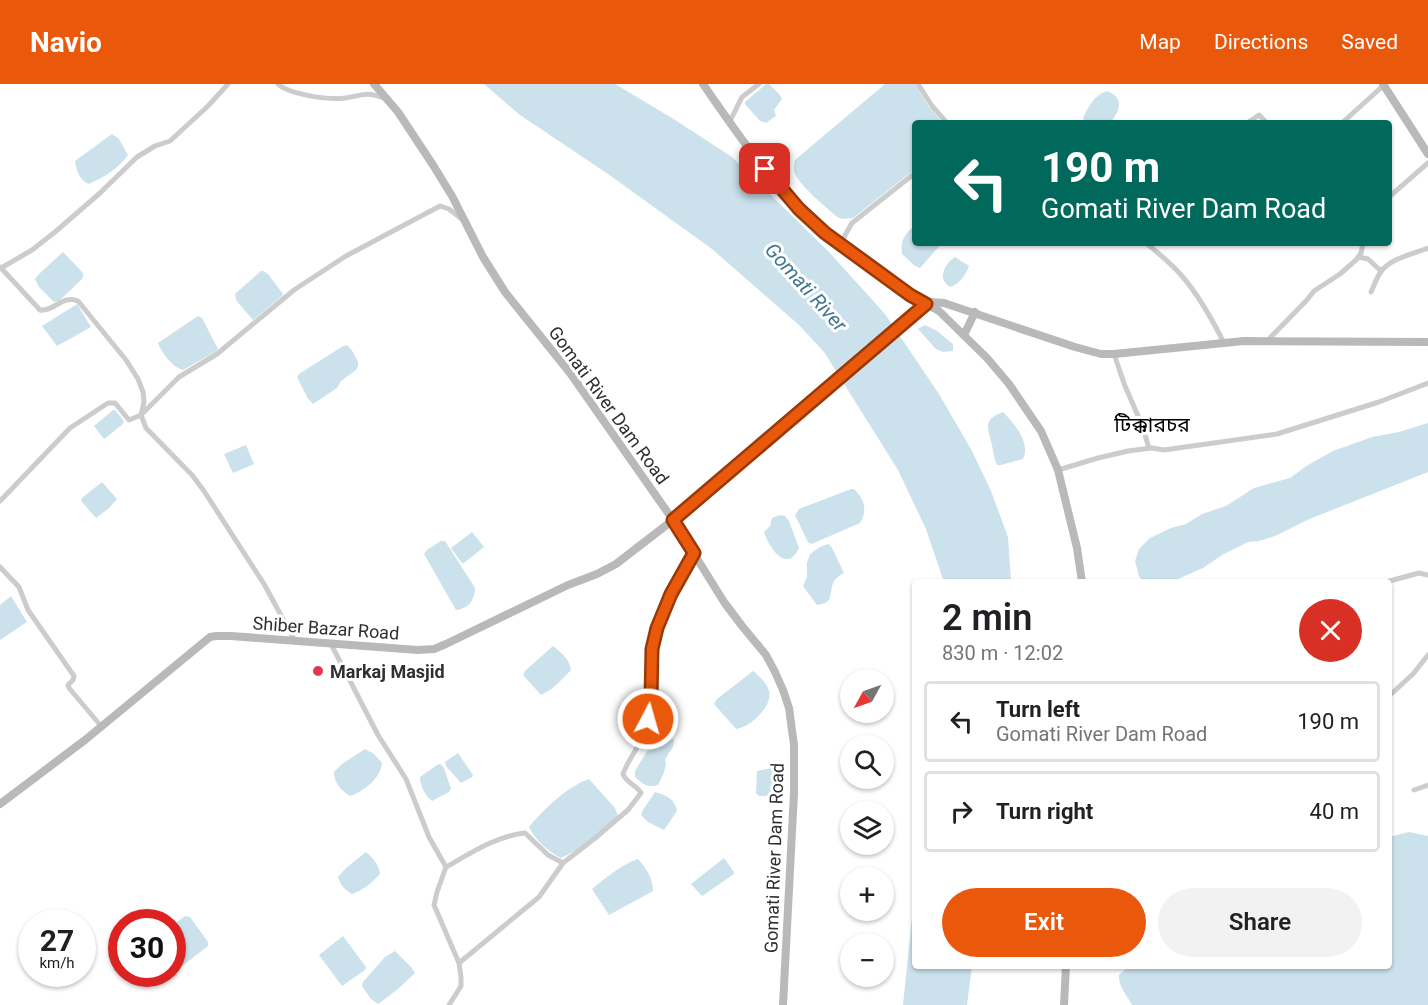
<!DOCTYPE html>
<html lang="en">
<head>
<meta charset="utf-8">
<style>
  :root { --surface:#fff; --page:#f2f2f2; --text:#202124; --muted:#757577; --line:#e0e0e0; --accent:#ea580c }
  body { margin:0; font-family:Roboto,"Noto Sans Bengali",sans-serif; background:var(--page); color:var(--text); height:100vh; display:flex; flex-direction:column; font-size:22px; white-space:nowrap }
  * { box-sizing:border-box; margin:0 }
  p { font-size:20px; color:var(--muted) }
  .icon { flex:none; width:33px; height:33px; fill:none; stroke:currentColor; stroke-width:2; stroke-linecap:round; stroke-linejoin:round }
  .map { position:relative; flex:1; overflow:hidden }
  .details { position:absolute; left:912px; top:495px; width:480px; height:390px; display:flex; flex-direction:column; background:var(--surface); border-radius:6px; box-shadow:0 2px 4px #0004 }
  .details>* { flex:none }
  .banner { position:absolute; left:912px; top:36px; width:480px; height:126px; border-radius:6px; box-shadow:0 2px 4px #0004; background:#00695c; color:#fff; overflow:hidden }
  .needle { width:39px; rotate:230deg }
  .controls { position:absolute; left:840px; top:585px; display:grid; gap:12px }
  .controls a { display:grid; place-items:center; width:54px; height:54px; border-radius:50%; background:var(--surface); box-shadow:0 2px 4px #0004; font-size:30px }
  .speed { position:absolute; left:18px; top:825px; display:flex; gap:12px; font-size:30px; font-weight:700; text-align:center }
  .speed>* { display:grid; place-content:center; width:78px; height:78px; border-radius:50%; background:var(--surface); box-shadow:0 2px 4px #0004; line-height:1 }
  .speed small { font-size:15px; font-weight:400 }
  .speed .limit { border:9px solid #d22; background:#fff; color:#111 }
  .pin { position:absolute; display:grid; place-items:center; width:51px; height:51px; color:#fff; margin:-26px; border-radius:12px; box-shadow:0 3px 9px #0006 }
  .me { position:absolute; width:66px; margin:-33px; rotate:6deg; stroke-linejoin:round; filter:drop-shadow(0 0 4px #0008) }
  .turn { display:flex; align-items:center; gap:21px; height:126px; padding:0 30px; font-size:27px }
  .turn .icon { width:78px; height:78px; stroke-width:2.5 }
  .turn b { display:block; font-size:42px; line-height:51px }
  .round { display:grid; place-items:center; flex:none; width:63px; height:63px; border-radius:32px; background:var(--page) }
  .head { display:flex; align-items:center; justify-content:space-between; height:102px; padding:0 30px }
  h1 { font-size:36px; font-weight:600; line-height:45px }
  .cta { display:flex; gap:12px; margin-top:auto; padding:12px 30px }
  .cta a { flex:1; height:69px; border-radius:36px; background:var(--accent); color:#fff; font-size:24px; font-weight:600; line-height:69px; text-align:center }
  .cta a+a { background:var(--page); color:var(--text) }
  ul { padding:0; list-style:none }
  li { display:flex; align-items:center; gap:18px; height:81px; margin:0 12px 9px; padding:0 18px; border:3px solid var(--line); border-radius:6px }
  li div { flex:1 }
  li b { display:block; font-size:22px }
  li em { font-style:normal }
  header { display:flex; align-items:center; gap:36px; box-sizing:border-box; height:84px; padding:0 30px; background:var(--accent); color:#fff }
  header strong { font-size:28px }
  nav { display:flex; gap:33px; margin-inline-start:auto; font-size:21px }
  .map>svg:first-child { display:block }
  .water { fill:#cbe1eb }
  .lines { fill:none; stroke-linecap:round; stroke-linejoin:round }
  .street { stroke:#ccc; stroke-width:5 }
  .secondary { stroke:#b9b9b9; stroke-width:8 }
  .route-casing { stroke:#983908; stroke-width:15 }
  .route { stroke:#ea580c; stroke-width:10 }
  .poi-dot { fill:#df3950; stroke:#fff; stroke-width:2 }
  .labels { text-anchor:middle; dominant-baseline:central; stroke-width:6; stroke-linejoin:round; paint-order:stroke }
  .street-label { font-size:18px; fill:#2f2f2f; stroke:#fff }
  .poi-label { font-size:18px; font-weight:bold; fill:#2f2f2f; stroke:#fff; text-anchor:start }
  .water-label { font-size:20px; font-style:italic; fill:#40768f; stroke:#fff }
  .quarter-label { font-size:21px; fill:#000; stroke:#fff }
</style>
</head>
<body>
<header>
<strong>Navio</strong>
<nav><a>Map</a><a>Directions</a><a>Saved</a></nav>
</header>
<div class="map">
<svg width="1428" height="921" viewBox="0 0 1428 921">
  <rect width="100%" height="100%" fill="#fff"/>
  <g class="water">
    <polygon points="484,0 615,0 672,34 732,73 829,168 885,230 939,310 972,367 991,407 1008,453 1011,498 944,498 926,445 898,386 824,268 799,241 712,165 608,90 520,31"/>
    <polygon points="766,0 769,0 779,10 782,15 774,26 776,32 766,39 760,37 745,20 745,18"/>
    <path d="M885 0H915L929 23 943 39H915V85L853 134 842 135 837 133C825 122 802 104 795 90 793 85 794 81 795 76Z"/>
    <path d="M1107 7C1125 14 1120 27 1110 39H1085L1083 34C1089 22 1093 12 1107 7Z"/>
    <path d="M112 50 119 55 128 71C118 85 104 93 89 100 80 97 76 86 75 77Z"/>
    <path d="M915 141V159H942L920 184 915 182 902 170C900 156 905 150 915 141Z"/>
    <polygon points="63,168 83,189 83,194 59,217 54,218 39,203 35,195 38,191"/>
    <path d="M955 173 969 182C966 190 959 201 950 203 937 195 944 180 955 173Z"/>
    <polygon points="261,187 263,187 268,190 283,210 282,212 253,236 236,216 235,210"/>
    <polygon points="77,220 91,243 57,262 42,242"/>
    <path d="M198 232 202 234 218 265 215 268 183 286C172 283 162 269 158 259Z"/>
    <polygon points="925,241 937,247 953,260 953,267 943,268 936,265 918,245"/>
    <polygon points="347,261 353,268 358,278 358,283 356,286 341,297 337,304 313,320 307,313 297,293 299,290 343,262"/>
    <polygon points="113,326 115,326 124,337 123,340 104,355 94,342"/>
    <path d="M1003 328C1014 339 1031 359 1023 375L1001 381H997C994 374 993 368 992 361 988 343 982 336 1003 328Z"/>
    <polygon points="1428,339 1428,388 1307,436 1275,452 1259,457 1248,458 1222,471 1203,484 1171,498 1143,498 1139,492 1135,477 1139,465 1150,454 1171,444 1186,440 1202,430 1226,422 1254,404 1290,394 1308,381 1333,367 1372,353 1399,348"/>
    <polygon points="246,361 254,380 233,389 224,370"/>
    <polygon points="102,398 117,415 109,424 96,434 81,417 82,414"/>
    <path d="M851 405H854C864 415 868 426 860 439L814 459 811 460 808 458 795 431 799 425Z"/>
    <path d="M780 431 785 432 789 437 799 464C787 490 769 464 764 448L770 442 772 434Z"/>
    <polygon points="472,448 484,463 464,479 462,479 451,464"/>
    <path d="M441 457H445L475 504C475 516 468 525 456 526L424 470 427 466Z"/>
    <path d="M828 460 831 462 844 489C840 491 835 495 833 499 829 511 834 519 817 521L803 502 807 493V479L810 470 820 463Z"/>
    <polygon points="11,512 27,538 0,556 0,521"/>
    <path d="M553 562C561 568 570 576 571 586 562 595 553 606 541 611L523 591 525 587Z"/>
    <path d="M753 587C759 592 767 599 769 607 773 622 750 644 736 645L714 620 717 615Z"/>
    <path d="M674 655 673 663 665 675 666 681 663 691 658 701C646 704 643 700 635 693V687L652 659Z"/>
    <path d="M365 665 374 670 382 679C381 694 363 708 350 712 341 706 334 699 334 688L342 680Z"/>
    <polygon points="458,669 473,691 472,693 461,699 446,682 445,678"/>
    <path d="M440 680 444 684 451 705 449 708 432 717C425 712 420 701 420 693L437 681Z"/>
    <polygon points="777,683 782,686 782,708 779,712 759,712 756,709 757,687"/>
    <path d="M589 695 615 724 618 732C601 748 582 765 561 774 549 768 535 756 529 743 544 725 568 702 589 695Z"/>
    <path d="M655 708C666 711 675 715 677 727L664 746 648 738 641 731 643 726Z"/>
    <path d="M1409 748 1428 752V921H1132C1127 911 1118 902 1119 891L1129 882H1389V753Z"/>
    <path d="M366 768C373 774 379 781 380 790 372 799 363 806 352 810 345 806 340 801 338 793L346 784Z"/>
    <polygon points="724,774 734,788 734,790 702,812 691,800"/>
    <path d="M638 775C646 784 653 794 653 807L609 831 592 805C606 794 620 781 638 775Z"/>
    <polygon points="915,805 915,882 972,882 967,921 903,921"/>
    <polygon points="185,832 190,833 208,858 208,862 173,889 173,841"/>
    <polygon points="343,852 366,883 365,886 342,902 319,871"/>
    <polygon points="395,867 411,883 415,889 398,905 378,920 371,915 362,902 363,898 385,873"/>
  </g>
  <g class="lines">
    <g class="street">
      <path d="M278 0C290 11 329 16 345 14 365 11 366 7 386 15"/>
      <polyline points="918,0 932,22 947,39"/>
      <polyline points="729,39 742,13 759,0"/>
      <polyline points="1247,39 1259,31 1267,39"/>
      <polyline points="1342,39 1384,1"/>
      <polyline points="1389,113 1428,79"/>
      <path d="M1146 159C1158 169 1171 179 1181 191 1197 209 1213 237 1224 259"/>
      <polyline points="840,160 852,139 915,89"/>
      <polyline points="1359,173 1368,175 1381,187"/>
      <polyline points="0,183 1,184 32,166 55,148 100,109 137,73 155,62 170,57 208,22 228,0"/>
      <path d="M1 184 40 226C54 228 63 210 78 217L126 276 138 295 143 308 144 318 141 331 146 344 192 391 204 407 264 500 295 557"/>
      <path d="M1371 208C1374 202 1376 195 1380 189 1390 174 1413 170 1428 164"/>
      <polyline points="1267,257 1306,217 1314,207 1340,190 1356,176 1361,169 1363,159"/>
      <polyline points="1114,270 1125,302 1142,341 1149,364"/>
      <polyline points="1058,386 1098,374 1128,367 1152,364 1164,366 1277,350 1379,318 1428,299"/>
      <polyline points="0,417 70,344 108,319 115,319 129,336 141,331 179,293 217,270 294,206 346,172 440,122 449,125 463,136"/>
      <polyline points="0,483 19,503 28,526 74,592 73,596 68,601 69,604 101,642"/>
      <polyline points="1386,498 1419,489 1428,491"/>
      <polyline points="331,560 378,651 406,695 429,753 446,783"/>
      <polyline points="1389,612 1413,590 1428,571"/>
      <polyline points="1414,706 1428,701"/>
      <polyline points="446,783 437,808 434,821 459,879 461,893 461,902 449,921"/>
      <path d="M446 783C471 769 496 752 525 749L548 771 563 779"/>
      <path d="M459 879 539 813 563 779 594 755 628 726 641 709C637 701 626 699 623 690 628 676 639 663 644 649 653 622 649 594 652 566 655 532 678 499 694 469"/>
    </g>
    <g class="secondary">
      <polyline points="374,0 398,28 433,81 452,112 483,173 505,208 570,289 673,436 724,518 742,542 766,571 775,588 783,606 789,624 794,661 794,709 783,921"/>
      <path d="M703 0C738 51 778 109 825 149L910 211 939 227 987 274 1009 300 1041 347 1058 386 1077 464 1082 498"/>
      <polyline points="1383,0 1428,70"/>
      <polyline points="964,251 975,228"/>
      <polyline points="0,720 85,656 210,553 216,552 231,552 418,566 434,565 446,560 568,501 597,490 616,480 673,436 918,227 930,218 944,219 1075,263 1101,270 1114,270 1244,257 1428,258"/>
      <polyline points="1064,921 1066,882"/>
    </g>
  </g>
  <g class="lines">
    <defs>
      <polyline id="route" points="648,635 651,614 652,565 657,544 671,510 694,469 673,436 926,220 910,211 825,149 799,125 765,85"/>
    </defs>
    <use href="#route" class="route-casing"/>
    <use href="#route" class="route"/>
  </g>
  <circle class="poi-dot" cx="318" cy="587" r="6"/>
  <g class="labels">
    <g class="street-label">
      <text transform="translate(609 321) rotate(54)">Gomati River Dam Road</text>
      <text transform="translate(326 544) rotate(4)">Shiber Bazar Road</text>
      <text transform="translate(774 774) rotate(-88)">Gomati River Dam Road</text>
    </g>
    <g class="poi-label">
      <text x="330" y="587">Markaj Masjid</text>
    </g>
    <g class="water-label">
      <text transform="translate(806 203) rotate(48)">Gomati River</text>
    </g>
    <g class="quarter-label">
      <text x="1152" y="341">টিক্কারচর</text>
    </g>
  </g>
</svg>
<div class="controls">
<a><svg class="needle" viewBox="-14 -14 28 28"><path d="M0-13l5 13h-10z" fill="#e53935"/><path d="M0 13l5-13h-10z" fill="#757577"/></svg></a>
<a><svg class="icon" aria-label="search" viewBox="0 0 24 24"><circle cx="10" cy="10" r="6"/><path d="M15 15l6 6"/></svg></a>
<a><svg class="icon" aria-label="layers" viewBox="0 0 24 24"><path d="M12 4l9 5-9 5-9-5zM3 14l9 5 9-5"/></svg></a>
<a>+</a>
<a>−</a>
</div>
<div class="speed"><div>27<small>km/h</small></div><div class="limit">30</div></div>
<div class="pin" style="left:765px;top:85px;background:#d93025"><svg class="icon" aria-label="arrive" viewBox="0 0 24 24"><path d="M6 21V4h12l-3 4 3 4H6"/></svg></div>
<svg class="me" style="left:648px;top:635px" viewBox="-20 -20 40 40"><circle r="17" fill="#ea580c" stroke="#fff" stroke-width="3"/><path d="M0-11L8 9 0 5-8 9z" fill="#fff"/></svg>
<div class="banner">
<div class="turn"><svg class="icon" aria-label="left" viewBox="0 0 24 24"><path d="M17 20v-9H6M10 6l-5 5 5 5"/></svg><div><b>190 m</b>Gomati River Dam Road</div></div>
</div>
<section class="details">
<div class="head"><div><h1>2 min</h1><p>830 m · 12:02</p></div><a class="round" style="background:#d93025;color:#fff"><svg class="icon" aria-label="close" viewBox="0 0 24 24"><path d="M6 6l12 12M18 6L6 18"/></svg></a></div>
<ul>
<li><svg class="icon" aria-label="left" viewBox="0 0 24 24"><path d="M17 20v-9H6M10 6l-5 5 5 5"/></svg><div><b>Turn left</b><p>Gomati River Dam Road</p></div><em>190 m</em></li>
<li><svg class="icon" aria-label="right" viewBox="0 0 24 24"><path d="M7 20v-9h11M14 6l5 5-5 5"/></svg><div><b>Turn right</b></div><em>40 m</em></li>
</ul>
<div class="cta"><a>Exit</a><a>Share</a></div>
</section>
</div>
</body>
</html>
